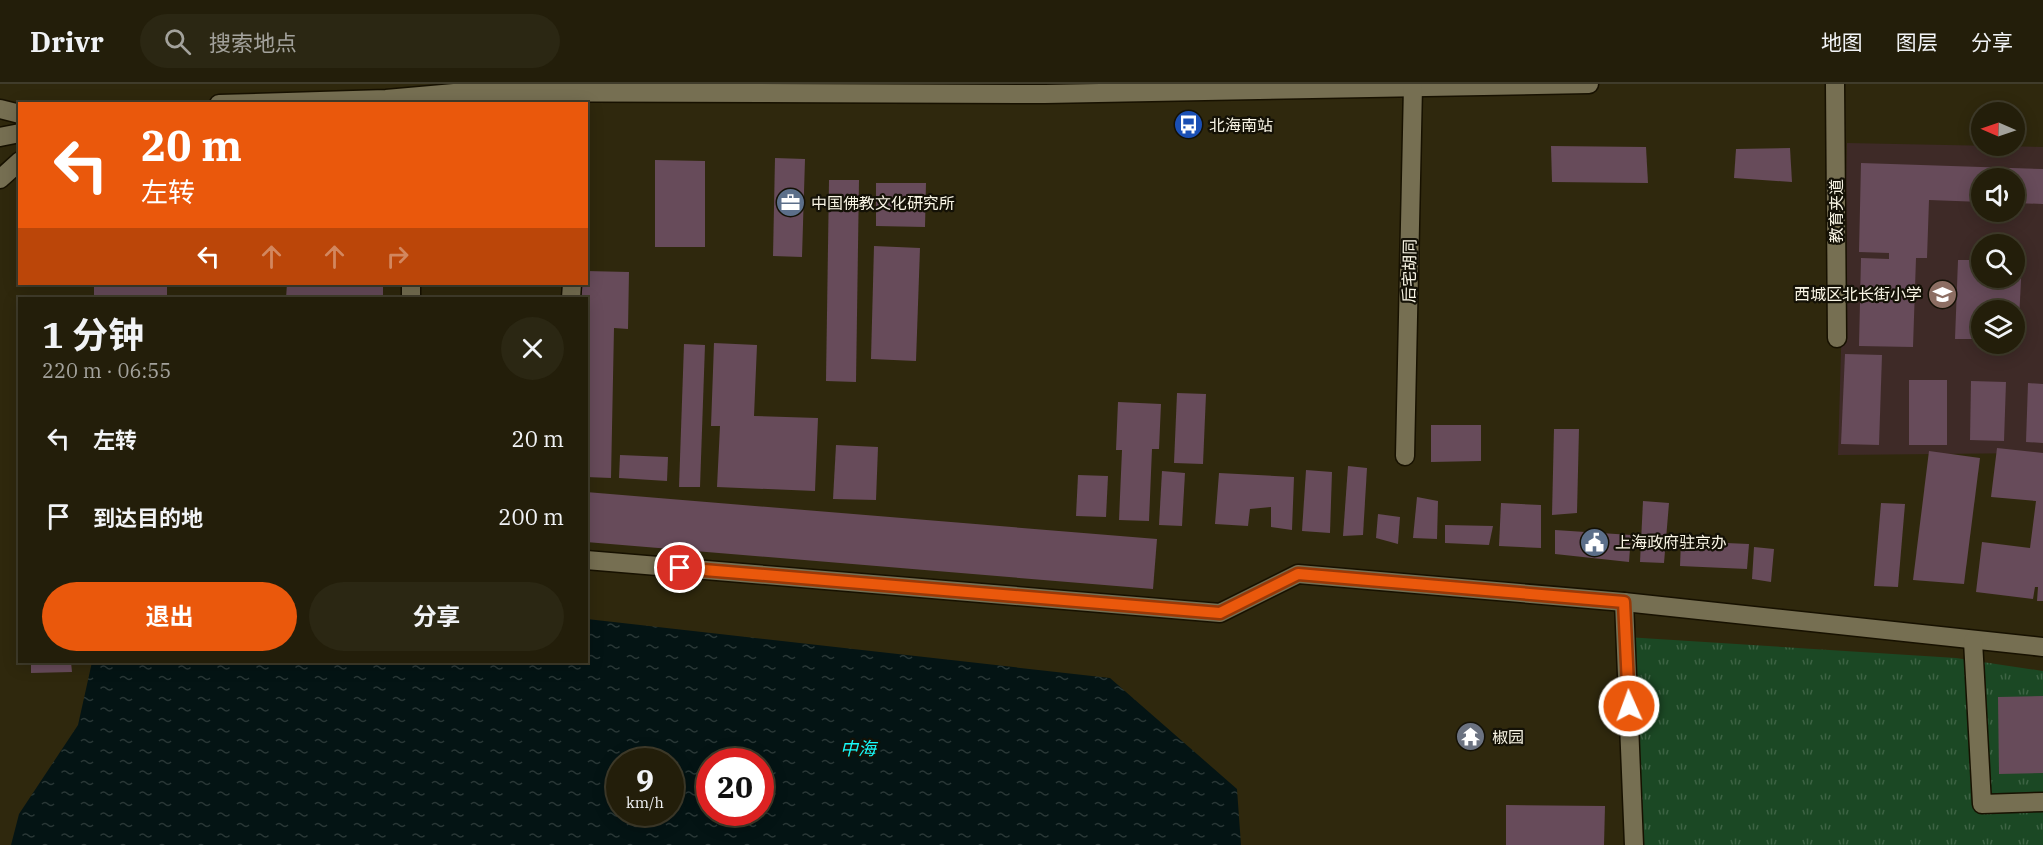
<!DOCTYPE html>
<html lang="zh">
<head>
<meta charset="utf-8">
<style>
  :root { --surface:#231e0a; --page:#2b2713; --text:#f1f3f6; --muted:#a3a29c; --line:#403c2b; --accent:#ea580c }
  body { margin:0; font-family:"IBM Plex Serif","Noto Sans SC",serif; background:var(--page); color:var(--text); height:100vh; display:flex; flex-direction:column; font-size:22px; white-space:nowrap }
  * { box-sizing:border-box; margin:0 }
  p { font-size:20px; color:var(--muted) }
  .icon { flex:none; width:33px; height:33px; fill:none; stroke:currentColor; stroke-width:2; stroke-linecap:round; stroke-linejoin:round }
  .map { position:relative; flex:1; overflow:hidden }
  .panel { position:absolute; left:18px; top:213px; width:570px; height:366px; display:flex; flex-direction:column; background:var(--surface); border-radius:0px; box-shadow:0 3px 15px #0003,0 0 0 2px var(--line) }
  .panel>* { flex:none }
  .banner { position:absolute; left:18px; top:18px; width:570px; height:183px; border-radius:0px; box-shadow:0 3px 15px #0003,0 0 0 2px var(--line); background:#ea580c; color:#fff; overflow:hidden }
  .needle { width:39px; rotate:272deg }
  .buttons { position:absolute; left:1971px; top:18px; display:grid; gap:12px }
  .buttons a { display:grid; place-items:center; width:54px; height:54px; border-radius:50%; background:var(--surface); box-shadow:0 3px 15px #0003,0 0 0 2px var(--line); font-size:30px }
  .speed { position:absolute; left:606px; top:664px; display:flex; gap:12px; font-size:30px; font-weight:700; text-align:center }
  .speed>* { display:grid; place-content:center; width:78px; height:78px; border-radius:50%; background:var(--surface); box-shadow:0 3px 15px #0003,0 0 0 2px var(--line); line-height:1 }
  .speed small { font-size:15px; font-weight:400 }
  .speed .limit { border:9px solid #d22; background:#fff; color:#111 }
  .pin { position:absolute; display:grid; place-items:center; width:51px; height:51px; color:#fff; margin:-26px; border:3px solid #fff; border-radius:50%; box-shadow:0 2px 6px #0007 }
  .me { position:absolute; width:66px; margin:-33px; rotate:358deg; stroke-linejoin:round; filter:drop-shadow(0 0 4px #0008) }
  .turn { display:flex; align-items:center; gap:21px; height:126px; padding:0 24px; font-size:27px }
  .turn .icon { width:78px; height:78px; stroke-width:2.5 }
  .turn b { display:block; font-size:42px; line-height:51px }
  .lanes { display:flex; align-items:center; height:57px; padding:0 24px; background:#0003; justify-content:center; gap:30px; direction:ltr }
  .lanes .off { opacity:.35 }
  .round { display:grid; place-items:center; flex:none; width:63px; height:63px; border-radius:32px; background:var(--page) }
  .head { display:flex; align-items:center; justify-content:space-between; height:102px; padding:0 24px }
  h1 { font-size:36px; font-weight:700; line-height:45px }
  .cta { display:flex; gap:12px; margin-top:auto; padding:12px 24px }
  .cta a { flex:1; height:69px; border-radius:36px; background:var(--accent); color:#fff; font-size:24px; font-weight:700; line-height:69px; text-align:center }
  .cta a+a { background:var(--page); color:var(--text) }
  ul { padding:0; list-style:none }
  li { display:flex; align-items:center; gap:18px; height:78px; padding:0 24px }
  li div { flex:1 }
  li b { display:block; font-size:22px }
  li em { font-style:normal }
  header { display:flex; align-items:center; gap:36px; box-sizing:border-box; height:84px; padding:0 30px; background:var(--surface); border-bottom:2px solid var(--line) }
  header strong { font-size:28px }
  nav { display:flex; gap:33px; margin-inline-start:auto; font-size:21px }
  .search { width:420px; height:54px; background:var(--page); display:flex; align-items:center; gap:15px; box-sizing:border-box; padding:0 21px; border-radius:33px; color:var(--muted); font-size:22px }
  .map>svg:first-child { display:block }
  .education { fill:#3e2a27; fill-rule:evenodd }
  .grass { fill:url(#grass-tufts) }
  .water { fill:url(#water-ripples); fill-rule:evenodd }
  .building { fill:#674b5a }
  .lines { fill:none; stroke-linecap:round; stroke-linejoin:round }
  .minor-casing { stroke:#171100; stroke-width:21 }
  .minor { stroke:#766f52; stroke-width:18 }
  .route-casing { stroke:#983908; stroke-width:15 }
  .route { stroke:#ea580c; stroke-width:10 }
  .labels { text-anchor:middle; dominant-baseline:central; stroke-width:4.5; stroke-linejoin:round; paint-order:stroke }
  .poi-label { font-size:16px; fill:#f9f5e5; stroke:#141106; text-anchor:start }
  .street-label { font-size:16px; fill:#f9f5e5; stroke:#141106 }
  .water-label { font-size:18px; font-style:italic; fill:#18fafa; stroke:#141106 }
</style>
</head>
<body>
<header>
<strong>Drivr</strong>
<div class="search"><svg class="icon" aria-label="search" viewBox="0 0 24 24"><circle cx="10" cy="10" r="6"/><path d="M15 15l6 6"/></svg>搜索地点</div>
<nav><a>地图</a><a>图层</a><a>分享</a></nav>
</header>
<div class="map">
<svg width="2043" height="761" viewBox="0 0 2043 761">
  <defs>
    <pattern id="grass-tufts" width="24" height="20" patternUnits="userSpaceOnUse" patternTransform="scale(1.5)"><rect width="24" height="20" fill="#1b4824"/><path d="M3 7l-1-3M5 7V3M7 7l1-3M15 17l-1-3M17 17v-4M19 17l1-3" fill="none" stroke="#3d6344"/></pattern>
    <pattern id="water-ripples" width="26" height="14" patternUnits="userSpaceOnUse" patternTransform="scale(1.5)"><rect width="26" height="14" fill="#041414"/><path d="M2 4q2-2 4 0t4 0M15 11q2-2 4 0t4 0" fill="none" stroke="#293736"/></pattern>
  </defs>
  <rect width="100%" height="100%" fill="#2f280d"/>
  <path class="education" d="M1847 59 2043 63V369L1838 371ZM1982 94H2014V128H1982ZM1982 160H2014V194H1982ZM1982 226H2014V260H1982Z"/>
  <polygon class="grass" points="1626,553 1956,574 2043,587 2043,761 1634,761"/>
  <path class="water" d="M587 535 1110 594 1237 705 1241 761H11L19 730 78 641 92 578H586ZM620 678H670V729H620ZM710 678H760V729H710Z"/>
  <g class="building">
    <polygon points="1551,62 1646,63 1648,99 1552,98"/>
    <polygon points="1790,64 1792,98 1734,94 1736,65"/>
    <polygon points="775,74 805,75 802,173 773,172"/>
    <polygon points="655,76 705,77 705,163 655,163"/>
    <polygon points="1861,79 2043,85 2043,120 2014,119 2014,94 1982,94 1982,118 1929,116 1927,174 1916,174 1913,263 1859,262 1861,174 1889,175 1889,169 1859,168"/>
    <polygon points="829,96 859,96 856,298 826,297"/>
    <polygon points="876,99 926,99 925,143 876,142"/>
    <polygon points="874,162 920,164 916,277 871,275"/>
    <polygon points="1958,176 1982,176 1982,194 2014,194 2014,177 2022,177 2018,255 2014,255 2014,226 1982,226 1982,255 1955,255"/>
    <polygon points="586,187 629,188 628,245 614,244 611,394 586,393 586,214 581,214 582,200 586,200"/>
    <rect x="94" y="200" width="73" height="14"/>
    <polygon points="287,200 383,200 383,214 286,214"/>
    <polygon points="714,259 757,261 754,332 818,334 815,407 717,403 720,342 711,342"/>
    <polygon points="684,260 705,261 700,403 679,403"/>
    <polygon points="1845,270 1882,271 1879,361 1841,360"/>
    <rect x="1909" y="296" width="38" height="65"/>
    <polygon points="1971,297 2006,298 2004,357 1970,356"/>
    <polygon points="2028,299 2043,300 2043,359 2026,358"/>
    <polygon points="1177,309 1206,310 1203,380 1174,379"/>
    <polygon points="1118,318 1161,320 1159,365 1152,365 1149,437 1119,436 1122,366 1116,366"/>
    <polygon points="1431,341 1481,341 1481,377 1431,378"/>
    <polygon points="1554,345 1579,345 1577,429 1552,431"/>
    <polygon points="836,361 878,363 876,416 833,415"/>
    <polygon points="1997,364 2043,369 2043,517 2037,517 2038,503 2035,503 2033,515 1976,508 1982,458 2030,464 2036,417 1991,413"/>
    <polygon points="1929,367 1980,374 1964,500 1913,496"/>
    <polygon points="620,371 668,373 667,397 619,394"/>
    <polygon points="1348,382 1367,384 1363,451 1343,452"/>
    <polygon points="1306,386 1332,388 1330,449 1302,447"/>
    <polygon points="1162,387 1185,389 1182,442 1159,441"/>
    <polygon points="1219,389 1294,393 1292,446 1271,443 1271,423 1250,425 1248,442 1215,440"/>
    <polygon points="1078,391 1108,392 1106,433 1076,432"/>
    <polygon points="586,408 1157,455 1153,505 586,458"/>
    <polygon points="1417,413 1438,417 1437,455 1413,454"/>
    <polygon points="1643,417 1669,419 1664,479 1640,478"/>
    <polygon points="1501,419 1541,421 1541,464 1499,462"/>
    <polygon points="1881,419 1905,420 1898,503 1874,502"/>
    <polygon points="1378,430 1400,433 1398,460 1376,454"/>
    <polygon points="1445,441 1493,442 1489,461 1445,459"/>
    <polygon points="1555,446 1631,451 1629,478 1555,470"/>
    <polygon points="1681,457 1749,460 1747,485 1680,482"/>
    <polygon points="1754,463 1774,465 1771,498 1752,495"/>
    <polygon points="31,578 71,578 72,588 31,589"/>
    <polygon points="2043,612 2043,689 1999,690 1998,613"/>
    <polygon points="1506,721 1605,722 1604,761 1506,761"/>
  </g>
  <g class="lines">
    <defs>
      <g id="minor">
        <polyline points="1835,0 1837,254"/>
        <polyline points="219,20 386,15 465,8 1045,10 1589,0"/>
        <polyline points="0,25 20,30"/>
        <polyline points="0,53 20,49"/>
        <polyline points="0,95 20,77"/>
        <polyline points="411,214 411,200"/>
        <polyline points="571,214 572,200"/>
        <polyline points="1405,372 1413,2"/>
        <polyline points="586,476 1220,529 1298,490 1624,518 2043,563"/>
        <polyline points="1624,518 1634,761"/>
        <polyline points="1973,557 1982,720 2043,718"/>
      </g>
    </defs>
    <use href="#minor" class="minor-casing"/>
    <use href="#minor" class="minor"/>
  </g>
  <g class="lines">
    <defs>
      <polyline id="route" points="680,484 1220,529 1298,490 1624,518 1629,622"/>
    </defs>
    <use href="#route" class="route-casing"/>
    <use href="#route" class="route"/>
  </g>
  <defs>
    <symbol id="bus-disc" viewBox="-11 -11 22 22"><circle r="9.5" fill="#1a4fb4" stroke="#141106"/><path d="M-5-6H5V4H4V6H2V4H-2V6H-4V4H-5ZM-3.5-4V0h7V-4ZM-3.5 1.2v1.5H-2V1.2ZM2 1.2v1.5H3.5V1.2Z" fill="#fff"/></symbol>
    <symbol id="office-disc" viewBox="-11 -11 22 22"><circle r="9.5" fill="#5c6f8a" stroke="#141106"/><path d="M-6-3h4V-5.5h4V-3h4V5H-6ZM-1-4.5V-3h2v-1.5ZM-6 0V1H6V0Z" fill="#fff"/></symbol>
    <symbol id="school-disc" viewBox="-11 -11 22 22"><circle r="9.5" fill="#8d6e63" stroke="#141106"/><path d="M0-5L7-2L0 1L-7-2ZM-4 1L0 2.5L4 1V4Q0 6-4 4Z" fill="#fff"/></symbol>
    <symbol id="civic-disc" viewBox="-11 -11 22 22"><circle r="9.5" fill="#5c6f8a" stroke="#141106"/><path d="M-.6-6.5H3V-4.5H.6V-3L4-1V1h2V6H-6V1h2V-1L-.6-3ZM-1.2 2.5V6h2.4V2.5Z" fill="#fff"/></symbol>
    <symbol id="temple-disc" viewBox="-11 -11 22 22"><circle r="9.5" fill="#6b7280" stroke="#141106"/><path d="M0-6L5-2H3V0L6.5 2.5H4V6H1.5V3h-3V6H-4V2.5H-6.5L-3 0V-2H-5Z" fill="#fff"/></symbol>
  </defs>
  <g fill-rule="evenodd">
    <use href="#bus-disc" x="1172" y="24" width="33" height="33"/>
    <use href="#office-disc" x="774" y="102" width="33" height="33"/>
    <use href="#school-disc" x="1926" y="194" width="33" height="33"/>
    <use href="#civic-disc" x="1578" y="442" width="33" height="33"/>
    <use href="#temple-disc" x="1454" y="636" width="33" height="33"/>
  </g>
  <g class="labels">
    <g class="poi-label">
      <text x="1209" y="41">北海南站</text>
      <text x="811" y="119">中国佛教文化研究所</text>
      <text x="1922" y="210" text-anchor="end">西城区北长街小学</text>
      <text x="1615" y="458">上海政府驻京办</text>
      <text x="1492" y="653">椒园</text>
    </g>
    <g class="street-label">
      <text transform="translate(1836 127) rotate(-90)">教育夹道</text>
      <text transform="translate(1409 187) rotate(-89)">后宅胡同</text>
    </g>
    <g class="water-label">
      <text x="858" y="664">中海</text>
    </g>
  </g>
</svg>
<div class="buttons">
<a><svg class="needle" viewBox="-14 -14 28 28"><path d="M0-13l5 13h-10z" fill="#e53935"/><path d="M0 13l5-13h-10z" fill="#a3a29c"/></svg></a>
<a><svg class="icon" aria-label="sound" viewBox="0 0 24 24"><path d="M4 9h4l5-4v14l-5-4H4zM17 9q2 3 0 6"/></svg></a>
<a><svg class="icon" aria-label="search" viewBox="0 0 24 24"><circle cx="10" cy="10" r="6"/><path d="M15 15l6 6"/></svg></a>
<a><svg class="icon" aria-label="layers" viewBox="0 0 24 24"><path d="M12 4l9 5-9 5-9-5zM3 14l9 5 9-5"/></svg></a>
</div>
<div class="speed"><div>9<small>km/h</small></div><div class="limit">20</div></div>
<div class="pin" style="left:680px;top:484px;background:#d93025"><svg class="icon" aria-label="arrive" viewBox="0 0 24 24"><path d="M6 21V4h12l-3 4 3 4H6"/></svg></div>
<svg class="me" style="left:1629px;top:622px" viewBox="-20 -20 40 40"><circle r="17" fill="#ea580c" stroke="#fff" stroke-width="3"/><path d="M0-11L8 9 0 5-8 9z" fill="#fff"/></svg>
<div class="banner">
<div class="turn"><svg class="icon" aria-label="left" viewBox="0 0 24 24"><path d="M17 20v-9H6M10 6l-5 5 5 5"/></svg><div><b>20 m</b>左转</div></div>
<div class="lanes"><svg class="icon" aria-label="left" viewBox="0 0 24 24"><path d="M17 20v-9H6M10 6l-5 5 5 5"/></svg><svg class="icon off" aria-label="ahead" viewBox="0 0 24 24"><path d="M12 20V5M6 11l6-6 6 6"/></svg><svg class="icon off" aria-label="ahead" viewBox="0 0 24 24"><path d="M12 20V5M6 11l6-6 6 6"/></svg><svg class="icon off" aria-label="right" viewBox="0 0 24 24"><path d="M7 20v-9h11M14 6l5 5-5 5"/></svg></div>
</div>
<section class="panel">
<div class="head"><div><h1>1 分钟</h1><p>220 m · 06:55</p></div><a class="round"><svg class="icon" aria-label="close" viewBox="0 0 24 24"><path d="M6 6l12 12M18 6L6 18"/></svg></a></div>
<ul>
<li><svg class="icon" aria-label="left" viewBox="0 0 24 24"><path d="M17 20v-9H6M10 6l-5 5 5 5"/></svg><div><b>左转</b></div><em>20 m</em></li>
<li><svg class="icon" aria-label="arrive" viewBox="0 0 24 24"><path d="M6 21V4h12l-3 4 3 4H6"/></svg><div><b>到达目的地</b></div><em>200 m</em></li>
</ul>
<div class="cta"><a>退出</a><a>分享</a></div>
</section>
</div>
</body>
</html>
